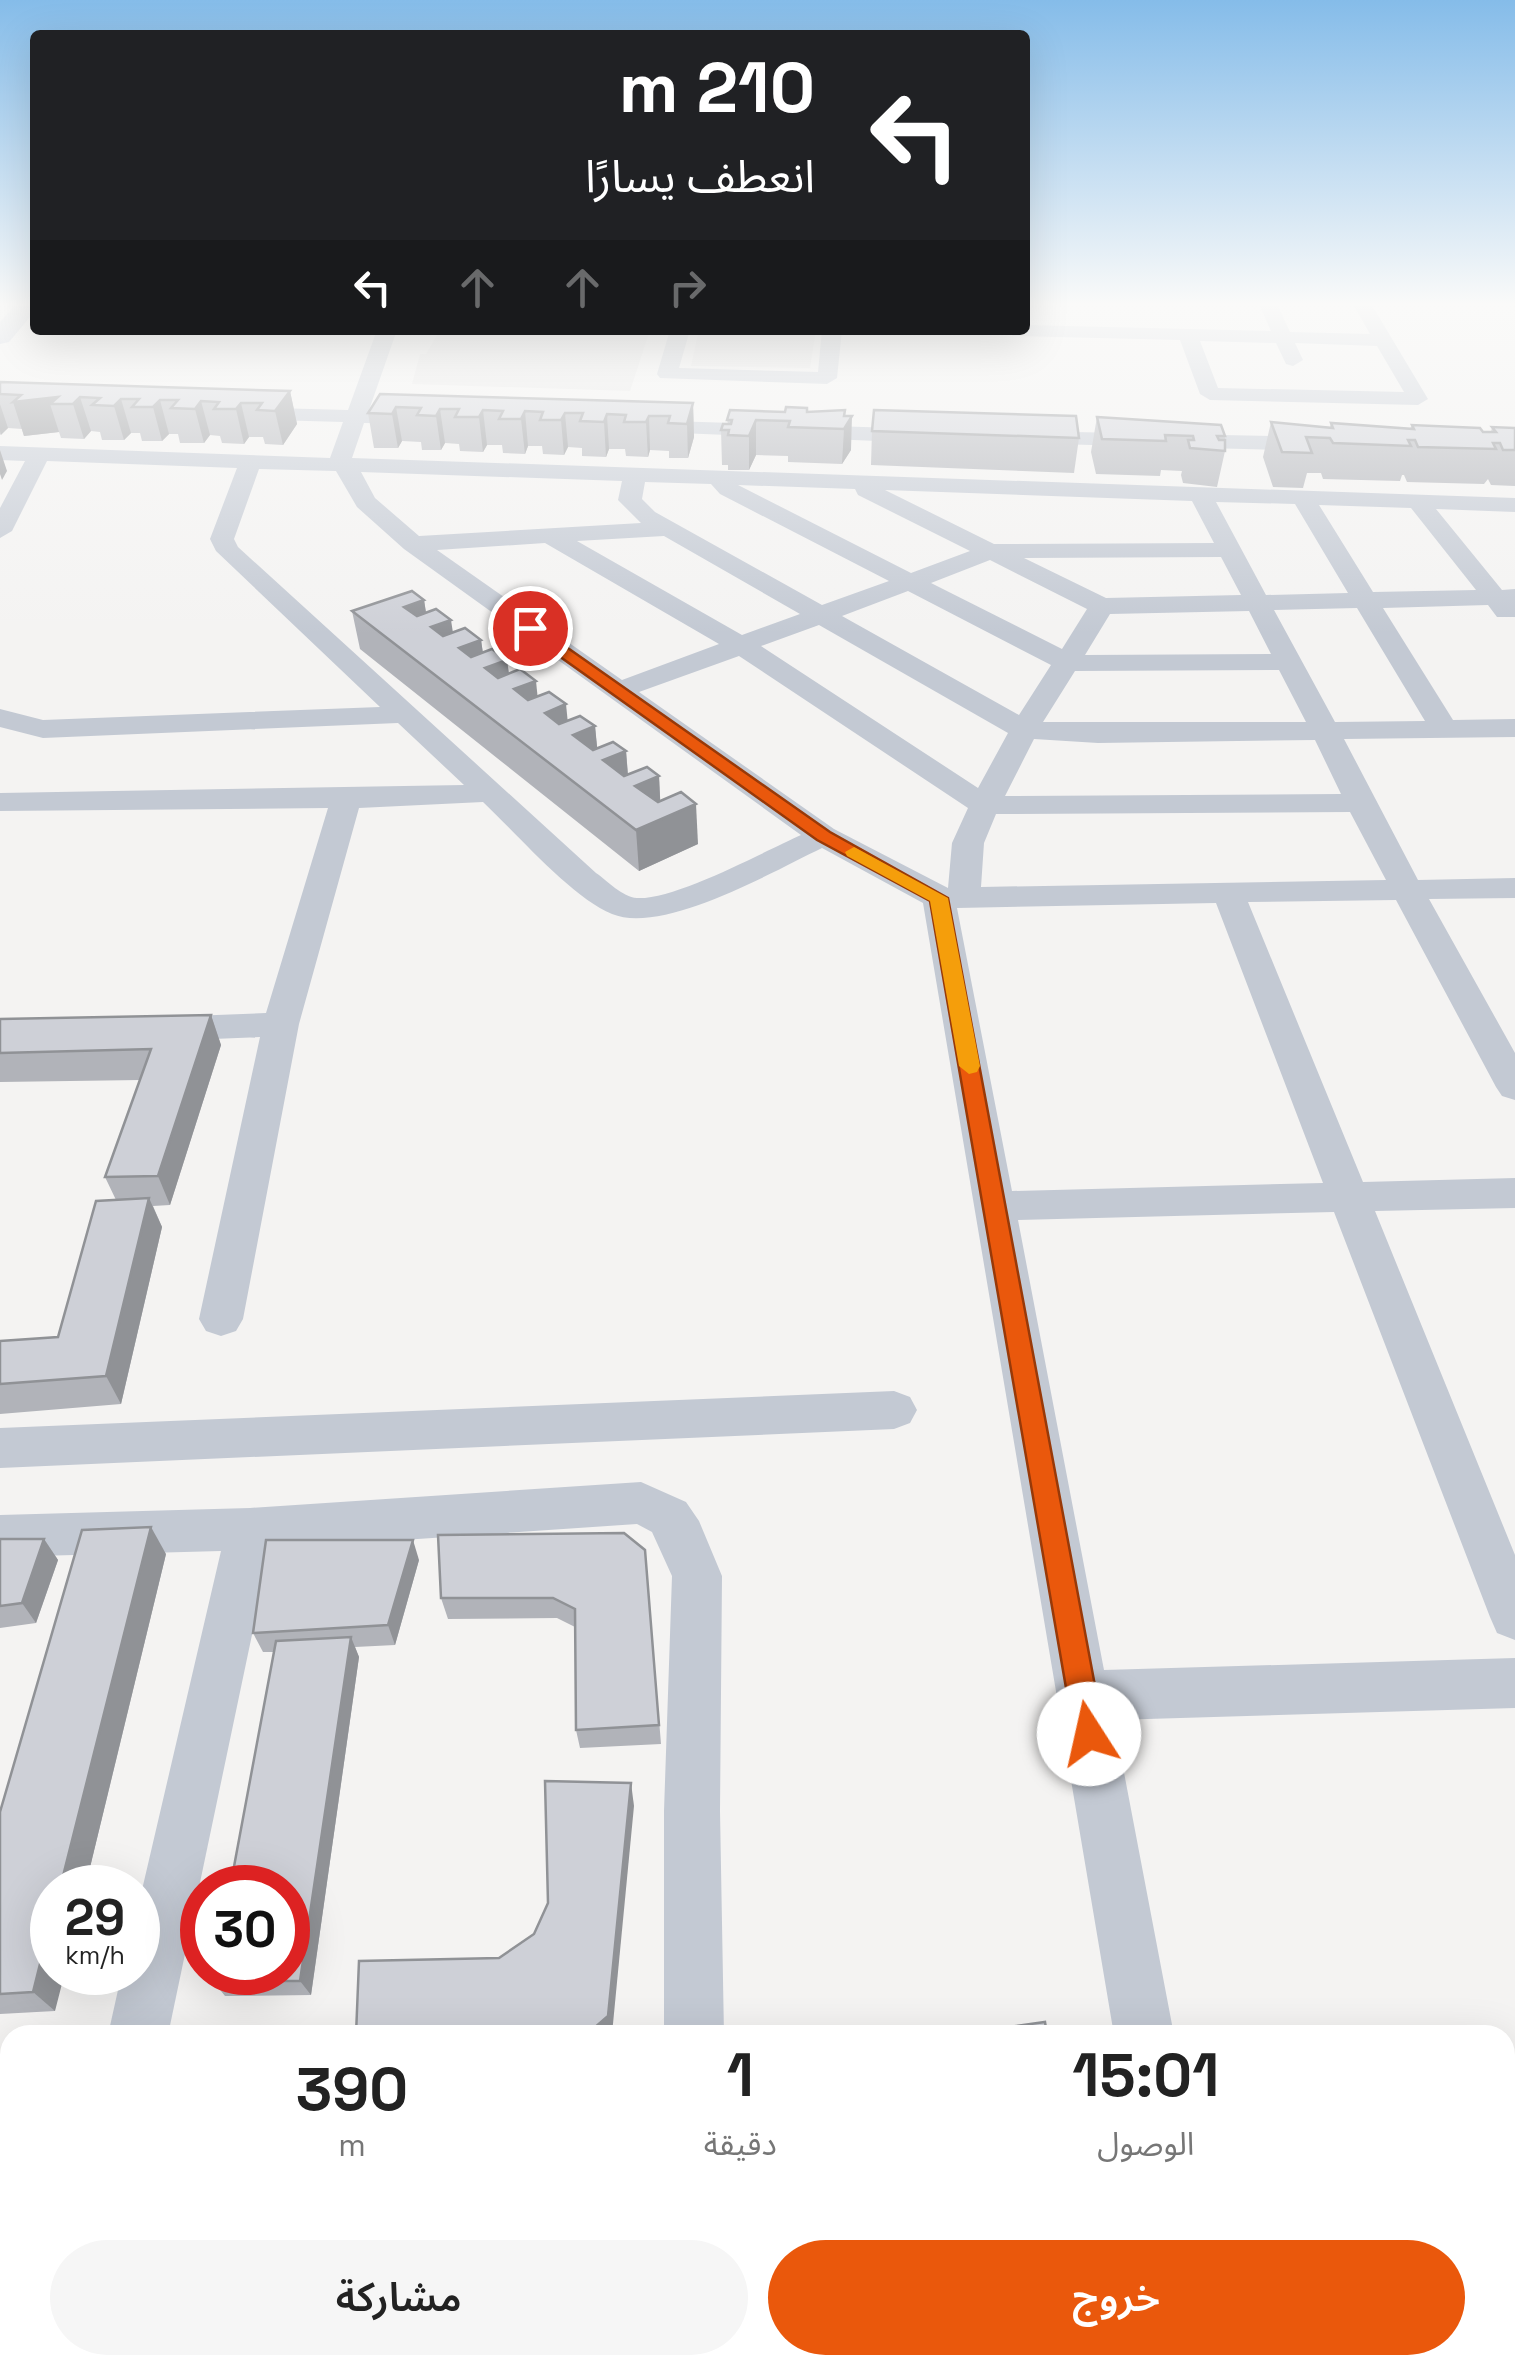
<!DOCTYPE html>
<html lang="ar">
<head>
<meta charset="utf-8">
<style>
  :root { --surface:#fff; --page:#f6f6f6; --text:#222; --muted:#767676; --accent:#ea580c }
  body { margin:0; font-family:"Space Grotesk","Noto Sans Arabic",sans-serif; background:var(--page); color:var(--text); direction:rtl; height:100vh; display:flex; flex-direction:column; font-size:38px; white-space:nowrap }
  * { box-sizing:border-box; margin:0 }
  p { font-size:32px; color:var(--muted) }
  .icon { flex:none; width:55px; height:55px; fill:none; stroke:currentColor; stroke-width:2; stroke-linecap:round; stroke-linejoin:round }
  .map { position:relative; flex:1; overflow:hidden; direction:ltr }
  .sheet { position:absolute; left:0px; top:2025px; width:1515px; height:350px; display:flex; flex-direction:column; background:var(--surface); border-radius:30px 30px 0 0; box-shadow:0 10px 40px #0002; direction:rtl }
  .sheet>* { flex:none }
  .banner { position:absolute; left:30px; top:30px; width:1000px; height:305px; border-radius:10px; box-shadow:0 10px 40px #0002; direction:rtl; background:#202124; color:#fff; overflow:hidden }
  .speed { position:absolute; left:30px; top:1865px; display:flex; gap:20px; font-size:50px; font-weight:700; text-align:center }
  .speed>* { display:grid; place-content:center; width:130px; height:130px; border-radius:50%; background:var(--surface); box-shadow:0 10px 40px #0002; line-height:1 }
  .speed small { font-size:25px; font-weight:400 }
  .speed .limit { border:15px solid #d22; background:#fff; color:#111 }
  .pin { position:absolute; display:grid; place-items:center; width:85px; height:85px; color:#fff; margin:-42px; border:5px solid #fff; border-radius:50%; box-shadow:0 2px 10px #0007 }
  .me { position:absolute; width:110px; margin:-55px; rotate:350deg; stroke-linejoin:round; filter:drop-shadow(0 0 8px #0008) }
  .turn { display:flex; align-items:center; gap:35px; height:210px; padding:0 50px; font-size:45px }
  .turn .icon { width:130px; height:130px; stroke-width:2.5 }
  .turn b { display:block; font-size:70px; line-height:85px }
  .lanes { display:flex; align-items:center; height:95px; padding:0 50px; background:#0003; justify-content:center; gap:50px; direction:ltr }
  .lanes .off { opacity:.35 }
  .eta { display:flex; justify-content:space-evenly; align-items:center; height:170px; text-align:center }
  .eta b { font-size:60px; font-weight:600; line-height:70px }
  .primary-button { display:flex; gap:20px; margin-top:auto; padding:20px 50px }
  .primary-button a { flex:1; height:115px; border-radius:60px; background:var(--accent); color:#fff; font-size:40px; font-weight:600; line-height:115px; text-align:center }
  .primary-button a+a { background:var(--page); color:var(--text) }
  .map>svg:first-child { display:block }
  .education { fill:#e5e4e4 }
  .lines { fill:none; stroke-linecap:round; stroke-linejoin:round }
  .minor { fill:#c3c9d3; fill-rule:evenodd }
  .major { fill:#b3bcd0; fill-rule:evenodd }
  .wall { fill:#b1b3b9 }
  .shaded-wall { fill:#909296 }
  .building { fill:#ced0d7; stroke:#909296; stroke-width:2.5 }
  .route { fill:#ea580c; stroke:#983908; stroke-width:2.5 }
  .slow { fill:#f59e0b }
</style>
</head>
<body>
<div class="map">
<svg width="1515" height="2375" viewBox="0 0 1515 2375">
  <rect width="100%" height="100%" fill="#f4f3f2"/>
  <g class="education">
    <polygon points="440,330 650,330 630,391 412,384 420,354 426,354"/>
    <polygon points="699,330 816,330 810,368 691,366"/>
  </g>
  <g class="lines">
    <g class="minor">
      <path d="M1258 302H1276L1290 332 1370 334 1352 302H1370L1428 399 1418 405 1210 400 1200 394 1180 340 1013 336 1003 330H1025V325L1271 331ZM1200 341 1276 343 1286 364 1293 366 1303 360 1295 343 1377 346 1404 392 1218 388Z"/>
      <path d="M377 330H397L369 410 422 412 433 418 422 424 364 423 352 458 1515 498V512L1436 509 1502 590 1515 589V617H1497L1488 605 1383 608 1453 720 1515 719V737L1344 739 1418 880 1515 878V898L1429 899 1515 1053V1100L1502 1096 1496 1087 1396 900 1248 902 1363 1182 1515 1178V1208L1375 1211 1515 1555V1640L1497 1633 1490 1617 1334 1212 1018 1220 1104 1670 1515 1658V1708L1114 1720 1174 2035H1114L923 903 822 848C774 871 663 935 612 914 572 898 516 833 483 802L359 808 299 1024 243 1319 236 1331 221 1336 206 1331 199 1319 260 1037 164 1041 151 1037 146 1029 151 1021 164 1017 266 1013 328 808 0 811V793L464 785 398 723 43 738 0 727V709L43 720 380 707 216 551 210 539 237 468 47 461 12 531 0 538V508L25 461 0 460V446L330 458 343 422 240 419 229 413 240 407 348 410ZM259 469 336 471 357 507 404 549 801 835C763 852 675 900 637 898 622 897 608 881 596 873L238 547 234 539ZM361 472 622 481 618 500 641 523 419 536 375 498ZM645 482 711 484 720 494 889 581 822 605 655 512 642 499ZM738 485 855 489 858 495 970 551 911 573ZM885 490 1192 501 1214 543 994 544ZM1216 502 1295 504 1348 593 1266 595ZM1319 505 1411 508 1476 590 1373 592ZM664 536 800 614 742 635 577 541ZM545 543 719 644 622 680 437 550ZM1221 557 1241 595 1106 598 1024 558ZM990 560 1087 609 1062 649 931 583ZM908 591 1051 665 1019 715 842 616ZM1357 608 1425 721 1335 722 1274 610ZM1249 611 1271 654 1085 655 1110 614ZM819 625 1008 733 978 788 761 646ZM739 656 968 808 952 843 948 888 834 829 639 692ZM1279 670 1306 722H1043L1075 671ZM1034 739 1098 743 1315 740 1341 794 1005 796ZM1350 812 1386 880 981 887 984 843 996 814ZM1216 903 1323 1183 1012 1191 957 908Z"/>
      <polygon points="670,330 690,330 679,368 818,372 822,330 842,330 837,378 827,384 660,378 657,374"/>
      <polygon points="639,420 926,429 937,436 926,443 631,431 628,426"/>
      <polygon points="1024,431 1321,437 1332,444 1321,451 1016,443 1013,438"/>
      <polygon points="894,1391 910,1397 917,1410 910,1423 894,1429 0,1468 0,1428"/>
      <polygon points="641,1482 686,1502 699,1521 722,1576 720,1811 724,2035 664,2035 664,1811 672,1576 652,1532 637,1524 270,1549 168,2035 108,2035 122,1972 138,1972 138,1907 221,1551 0,1557 0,1515 250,1508"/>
      <polygon points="10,2184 10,2315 0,2316 0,2185"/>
      <polygon points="1515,2294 1515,2362 1505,2363 1505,2295"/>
      <polygon points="40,2365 108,2365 106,2375 38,2375"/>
      <rect x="660" y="2365" width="68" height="10"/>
    </g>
    <polygon class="major" points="18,302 35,302 35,311 9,342 0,344 0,322"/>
  </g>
  <g class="wall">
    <polygon points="0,382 290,391 297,424 283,445 265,444 263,437 249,437 244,444 222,443 220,436 210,435 204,443 180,443 178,434 169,434 162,441 142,441 140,433 131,433 124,440 102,440 100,432 91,431 84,439 61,438 59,432 24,436 22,429 8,428 0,435"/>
    <polygon points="380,394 693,403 694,437 688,458 669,458 669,451 650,450 648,457 626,456 625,449 609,449 606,457 582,456 582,448 568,447 564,455 543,454 542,446 528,446 525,454 503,453 502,445 487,445 483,452 460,451 459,444 445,443 441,450 422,450 421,442 402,441 398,448 374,448 368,413"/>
    <polygon points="807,412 845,416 851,450 842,464 788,462 788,456 756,455 749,470 728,470 728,465 722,465 721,430 728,424 727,420"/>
    <polygon points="1097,417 1225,436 1225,451 1217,487 1183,483 1181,475 1182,471 1161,470 1160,476 1096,474 1091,452"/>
    <polygon points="1271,422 1330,427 1331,423 1410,429 1412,425 1491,432 1492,427 1515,428 1515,486 1491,485 1488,479 1484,484 1407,482 1404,475 1402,475 1400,481 1323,479 1321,473 1307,473 1303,488 1273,487 1263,457"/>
    <polygon points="872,431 1079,438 1074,473 871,465"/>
    <polygon points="424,600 426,613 453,632 481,640 483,653 507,660 509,673 568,720 595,726 597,748 626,751 628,774 659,776 660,802 698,844 639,871 360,649 352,611"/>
    <polygon points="211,1015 221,1045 170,1205 153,1206 162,1227 121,1404 0,1414 0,1341 58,1337 116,1200 105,1177 140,1080 0,1082 0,1019"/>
    <polygon points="0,1539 44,1539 58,1560 36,1623 0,1628"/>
    <polygon points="645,1550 661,1744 580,1748 576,1730 575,1627 557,1618 448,1619 441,1598"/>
    <polygon points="166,1554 85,1888 52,1888 55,2011 0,2014 0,1812"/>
    <polygon points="419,1560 395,1645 355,1647 359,1657 311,1995 225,1996 213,1981 274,1652 263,1652 253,1633"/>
  </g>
  <g class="shaded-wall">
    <polygon points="290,391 297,424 283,445 275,411"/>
    <polygon points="58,397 50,404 59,432 24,436 13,402"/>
    <polygon points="80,397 91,431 84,439 73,404"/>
    <polygon points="121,399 131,433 124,440 114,406"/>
    <polygon points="160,400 169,434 162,441 153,407"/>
    <polygon points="201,401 210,435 204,443 195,409"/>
    <polygon points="241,403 249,437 244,444 236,409"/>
    <polygon points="693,403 694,437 688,458 687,424"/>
    <polygon points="0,404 8,428 1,435 0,431"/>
    <polygon points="396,407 402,441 398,448 392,414"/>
    <polygon points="440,409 445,443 441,450 436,416"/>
    <polygon points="483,410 487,445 483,452 479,417"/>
    <polygon points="525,411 528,446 525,454 521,419"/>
    <polygon points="565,413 568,447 564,455 561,420"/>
    <polygon points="607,414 609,449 606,457 604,422"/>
    <polygon points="649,416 650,450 648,457 646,422"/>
    <polygon points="852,416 851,450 842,464 844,429"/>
    <polygon points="756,420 756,455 749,470 749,436"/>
    <polygon points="0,450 7,471 2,480 0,474"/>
    <polygon points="424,600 430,638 404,607"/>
    <polygon points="451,620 457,659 431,627"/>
    <polygon points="481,640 485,668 507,660 512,699 459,648"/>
    <polygon points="536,681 540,720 514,689"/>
    <polygon points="566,704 570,744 545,713"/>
    <polygon points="595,726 599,766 573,735"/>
    <polygon points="626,751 629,791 603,760"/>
    <polygon points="659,776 661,816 635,786"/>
    <polygon points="696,804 698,844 639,871 636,830"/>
    <polygon points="211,1015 221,1045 170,1205 158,1176"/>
    <polygon points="149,1198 162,1227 121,1404 106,1376"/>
    <polygon points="151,1527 166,1554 85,1888 60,1888"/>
    <polygon points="44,1539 58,1560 36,1623 22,1603"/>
    <polygon points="413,1540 419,1560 395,1645 388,1625"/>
    <polygon points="351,1637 359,1657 311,1995 300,1981"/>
    <polygon points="631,1783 634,1806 612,2034 586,2035"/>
    <polygon points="52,1916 52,1972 65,1972 55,2011 33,1992"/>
  </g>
  <g class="building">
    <polygon points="0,382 290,391 275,411 257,410 262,403 241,403 236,409 214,409 219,402 201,401 195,409 171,408 178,400 160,400 153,407 132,407 139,399 121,399 114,406 92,405 100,398 80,397 73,404 50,404 58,397 13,402 21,395 0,394"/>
    <polygon points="380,394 693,403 687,424 668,423 670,416 649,416 646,422 624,422 626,415 607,414 604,422 580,421 583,413 565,413 561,420 540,420 543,412 525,411 521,419 499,419 503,411 483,410 479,417 455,417 459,409 440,409 436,416 417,415 421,408 396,407 392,414 368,413"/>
    <polygon points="786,407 807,408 807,412 845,410 844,416 852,416 844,429 788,427 790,421 756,420 749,436 728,435 729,430 721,430 723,424 731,424 732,420 727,420 730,410 785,412"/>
    <polygon points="874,410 1076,416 1079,438 872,431"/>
    <polygon points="1097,417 1221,425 1225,436 1217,436 1219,440 1225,440 1225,451 1190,448 1188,440 1194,440 1193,436 1165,435 1166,441 1102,439"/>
    <polygon points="1271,422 1333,428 1331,423 1414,429 1412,425 1480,428 1483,432 1496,432 1492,427 1515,428 1515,450 1503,450 1500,443 1493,443 1496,449 1418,447 1415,440 1408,440 1411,446 1333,443 1330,438 1306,437 1312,453 1282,452"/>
    <polygon points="412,591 424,600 404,607 417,616 436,609 451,620 431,627 443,636 465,628 481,640 459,648 471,657 492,649 507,660 485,668 498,678 520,669 536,681 514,689 528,700 549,692 566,704 545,713 559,724 580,716 595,726 573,735 593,750 613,742 626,751 603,760 624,776 647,767 659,776 635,786 658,802 681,792 696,804 636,830 352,611"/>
    <polygon points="211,1015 158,1176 105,1177 151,1049 0,1053 0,1019"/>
    <polygon points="149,1198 106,1376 0,1384 0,1341 58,1337 96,1201"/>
    <polygon points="151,1527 60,1888 52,1888 52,1916 33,1992 0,1994 0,1812 82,1530"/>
    <polygon points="624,1533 645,1550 659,1725 576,1730 575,1609 553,1598 441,1598 438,1535"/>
    <polygon points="0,1539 44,1539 22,1603 0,1606"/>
    <polygon points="266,1540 413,1540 388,1625 253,1633"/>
    <polygon points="351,1637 300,1981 213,1981 214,1972 288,1972 288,1888 230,1888 276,1641"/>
    <polygon points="545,1781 631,1783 608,2016 586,2035 356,2035 359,1961 499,1958 534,1934 548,1903"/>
    <polygon points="1045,2022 1047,2035 949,2035"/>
    <polygon points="342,2365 625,2365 625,2375 341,2375"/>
  </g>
  <linearGradient id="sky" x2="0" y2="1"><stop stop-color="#85bce9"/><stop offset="0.48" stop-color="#fafaf9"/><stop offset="1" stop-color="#fafaf9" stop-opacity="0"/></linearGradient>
  <rect width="1515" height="634" fill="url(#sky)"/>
  <polygon class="route" points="524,625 535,625 830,832 948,898 1104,1734 1100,1744 1089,1749 1079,1744 1074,1734 930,901 817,840 524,631"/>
  <polygon class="slow" points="854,847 948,898 980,1066 977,1072 969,1074 959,1066 930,901 847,856 845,852"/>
</svg>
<div class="speed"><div>29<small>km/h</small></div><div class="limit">30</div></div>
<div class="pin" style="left:530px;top:628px;background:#d93025"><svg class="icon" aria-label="arrive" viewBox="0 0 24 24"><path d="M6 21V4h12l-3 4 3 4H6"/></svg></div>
<svg class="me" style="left:1089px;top:1734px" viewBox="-20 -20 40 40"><circle r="19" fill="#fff"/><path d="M0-13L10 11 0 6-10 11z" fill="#ea580c"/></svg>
<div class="banner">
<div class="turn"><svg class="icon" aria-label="left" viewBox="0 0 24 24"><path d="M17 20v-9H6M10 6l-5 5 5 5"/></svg><div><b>210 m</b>انعطف يسارًا</div></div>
<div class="lanes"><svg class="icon" aria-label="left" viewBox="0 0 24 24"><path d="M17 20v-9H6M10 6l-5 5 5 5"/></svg><svg class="icon off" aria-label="ahead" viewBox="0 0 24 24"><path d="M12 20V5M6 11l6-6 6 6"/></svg><svg class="icon off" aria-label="ahead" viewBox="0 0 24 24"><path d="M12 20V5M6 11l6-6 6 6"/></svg><svg class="icon off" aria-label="right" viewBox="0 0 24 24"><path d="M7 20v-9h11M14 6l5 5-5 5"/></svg></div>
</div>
<section class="sheet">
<div class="eta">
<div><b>15:01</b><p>الوصول</p></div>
<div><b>1</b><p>دقيقة</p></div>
<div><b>390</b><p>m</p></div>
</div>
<div class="primary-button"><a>خروج</a><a>مشاركة</a></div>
</section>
</div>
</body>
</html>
